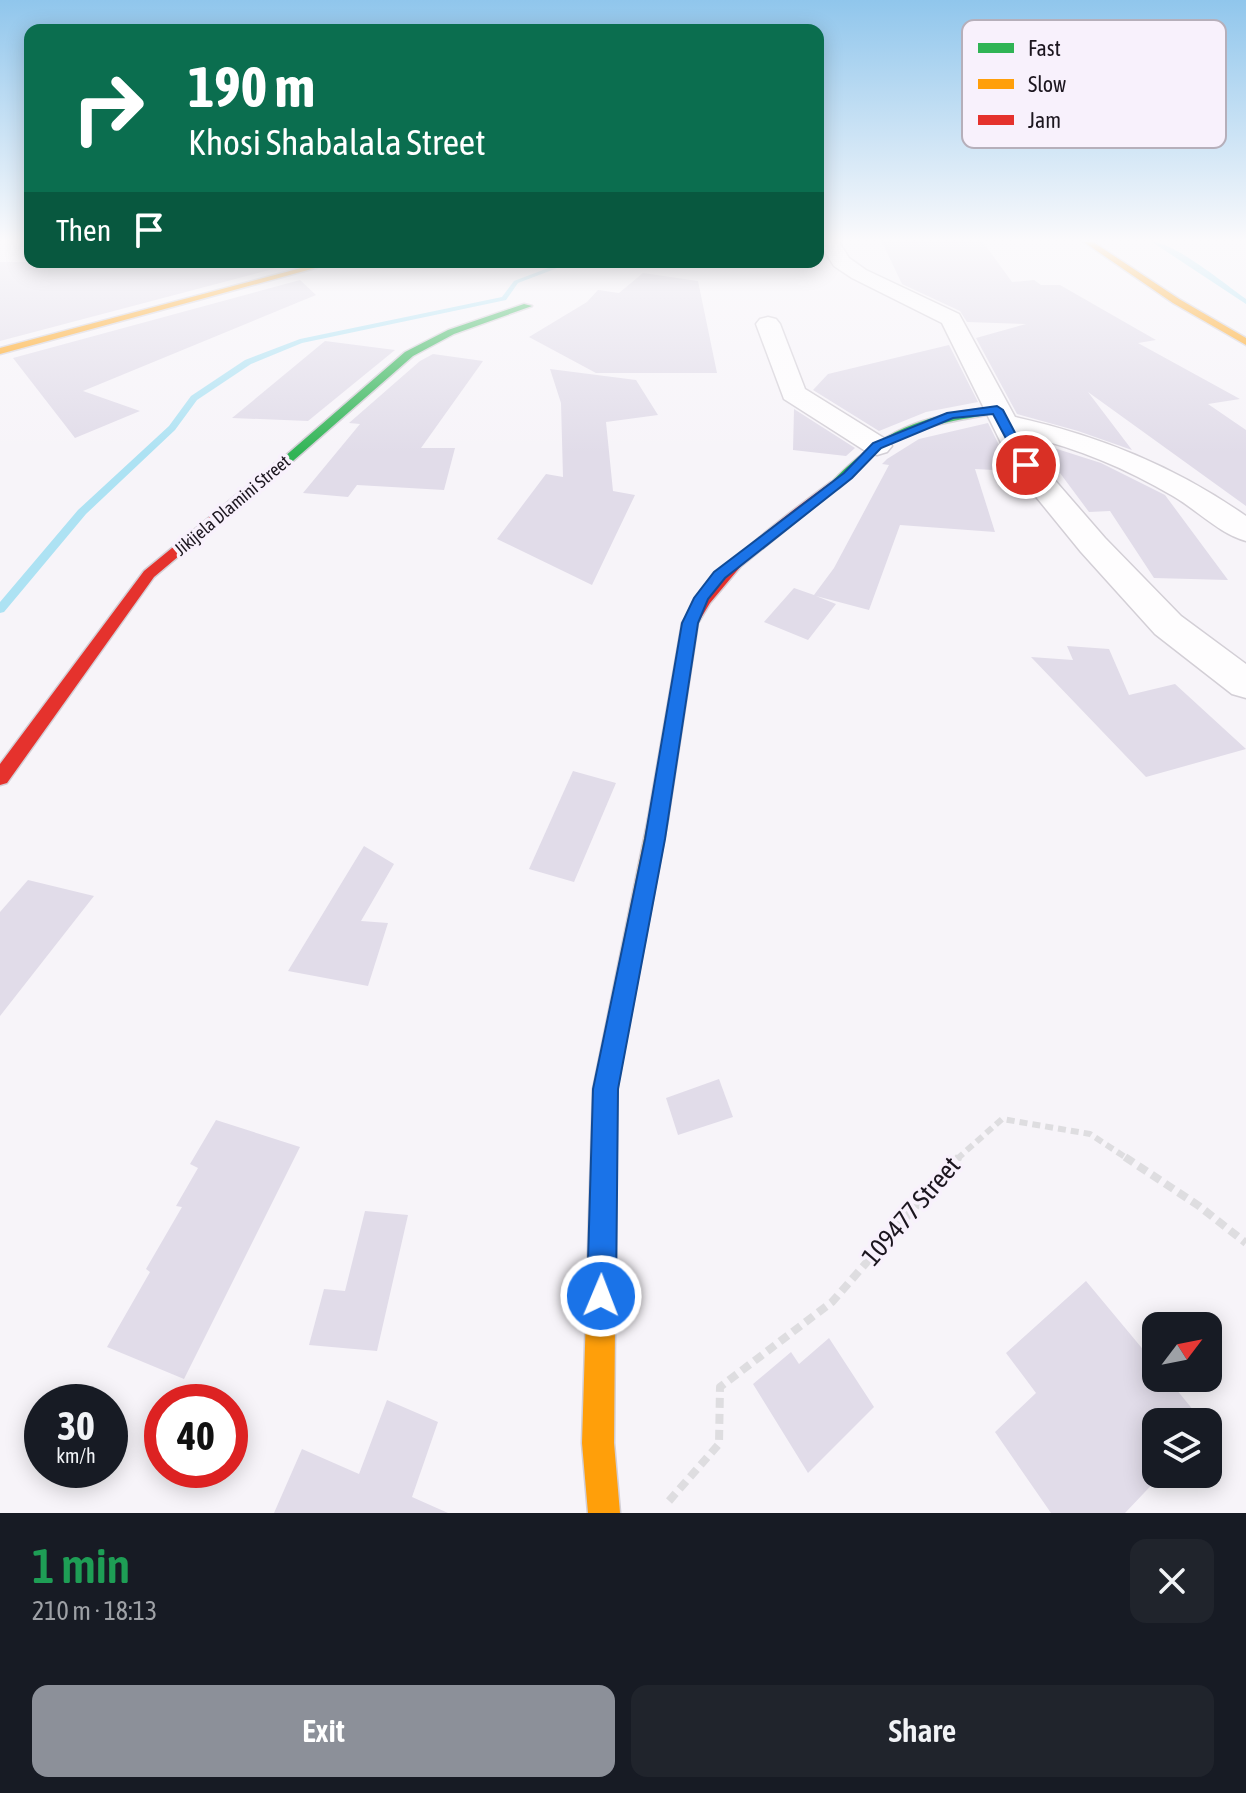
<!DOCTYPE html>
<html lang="en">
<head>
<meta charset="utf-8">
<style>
  :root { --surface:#171b24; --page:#20242c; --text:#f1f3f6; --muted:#9ea1a6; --accent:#8c9099 }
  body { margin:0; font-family:"Asap Condensed",sans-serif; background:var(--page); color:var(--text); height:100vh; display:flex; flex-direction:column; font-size:30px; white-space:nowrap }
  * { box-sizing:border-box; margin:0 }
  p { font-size:26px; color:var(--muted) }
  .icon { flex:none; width:44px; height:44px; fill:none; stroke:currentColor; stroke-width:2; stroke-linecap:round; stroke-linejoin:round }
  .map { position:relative; height:1513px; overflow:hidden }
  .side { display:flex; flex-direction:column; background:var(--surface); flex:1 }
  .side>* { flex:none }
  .hud { position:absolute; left:24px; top:24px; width:800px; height:244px; border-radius:16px; box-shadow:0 4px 20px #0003; background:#0b6e4f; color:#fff; overflow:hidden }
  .needle { width:52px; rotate:58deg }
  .fabs { position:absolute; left:1142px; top:1312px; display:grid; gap:16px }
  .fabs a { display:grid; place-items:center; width:80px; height:80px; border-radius:16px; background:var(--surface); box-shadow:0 4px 20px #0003; font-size:40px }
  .speed { position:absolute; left:24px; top:1384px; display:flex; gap:16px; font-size:40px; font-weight:700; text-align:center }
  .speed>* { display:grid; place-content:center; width:104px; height:104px; border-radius:50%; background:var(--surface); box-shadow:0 4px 20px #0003; line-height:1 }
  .speed small { font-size:20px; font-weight:400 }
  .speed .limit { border:12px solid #d22; background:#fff; color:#111 }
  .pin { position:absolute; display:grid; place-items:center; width:68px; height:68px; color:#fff; margin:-34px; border:4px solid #fff; border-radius:50%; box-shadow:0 2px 8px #0007 }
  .me { position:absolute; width:88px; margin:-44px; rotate:1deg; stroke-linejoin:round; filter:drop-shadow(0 0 6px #0008) }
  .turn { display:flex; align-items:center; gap:28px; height:168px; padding:0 32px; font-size:36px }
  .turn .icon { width:104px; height:104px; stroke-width:2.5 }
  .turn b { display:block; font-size:56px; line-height:68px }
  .then { display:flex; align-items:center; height:76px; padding:0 32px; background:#0003; gap:16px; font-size:30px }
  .round { display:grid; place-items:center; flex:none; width:84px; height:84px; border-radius:16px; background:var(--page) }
  .headline { display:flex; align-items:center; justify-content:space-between; height:136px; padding:0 32px }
  h1 { font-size:48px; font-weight:600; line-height:60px; color:#1e9e55 }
  .action { display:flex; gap:16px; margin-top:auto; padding:16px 32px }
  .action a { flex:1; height:92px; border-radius:16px; background:var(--accent); color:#fff; font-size:32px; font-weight:600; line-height:92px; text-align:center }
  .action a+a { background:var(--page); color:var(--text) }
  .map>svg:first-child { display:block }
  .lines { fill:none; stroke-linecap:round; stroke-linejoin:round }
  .stream { fill:#ade2f3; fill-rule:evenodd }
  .building { fill:#e1dce9 }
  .street-casing { stroke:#d3cfd6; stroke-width:3 }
  .fast-casing { stroke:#d3cfd6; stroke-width:3 }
  .slow-casing { stroke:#d3cfd6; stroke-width:3 }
  .jam-casing { stroke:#d3cfd6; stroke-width:3 }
  .path-far1 { stroke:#dedde0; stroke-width:6; stroke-dasharray:8 5; stroke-linecap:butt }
  .path { stroke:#dedde0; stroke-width:8; stroke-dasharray:10 6; stroke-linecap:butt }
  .street { fill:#fefdfe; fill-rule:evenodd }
  .fast { fill:#30b455; fill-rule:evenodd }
  .slow { fill:#ff9f0a; fill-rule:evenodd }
  .jam { fill:#e5322d; fill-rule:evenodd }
  .route { fill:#1a73e8; stroke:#114b97; stroke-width:2 }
  .labels { text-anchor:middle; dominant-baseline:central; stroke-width:7; stroke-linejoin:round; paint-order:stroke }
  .far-street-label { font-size:18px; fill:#1c161f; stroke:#f8f1fc }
  .near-street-label { font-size:26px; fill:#1c161f; stroke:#f8f1fc }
  .key { fill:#f8f1fc; stroke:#b6afba; stroke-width:2 }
  .key-label { font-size:22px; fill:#1c161f }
</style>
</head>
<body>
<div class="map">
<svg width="1246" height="1513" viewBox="0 0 1246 1513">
  <rect width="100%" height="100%" fill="#f7f4f9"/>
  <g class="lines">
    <g class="stream">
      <path d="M1152 242C1174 242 1226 285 1246 299V304Z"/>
      <polygon points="564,262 573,262 518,283 506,300 302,343 251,364 197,400 175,430 86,514 4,612 0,613 0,602 78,510 169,426 191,396 245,360 300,339 502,297 514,281"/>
    </g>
  </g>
  <g class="building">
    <polygon points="882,242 983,242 1012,282 1034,280 1041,285 1060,285 1156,340 1138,343 1240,399 1208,404 1246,430 1246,506 1088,392 1132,450 1078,431 1017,414 976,338 1026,324 967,322 960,311 902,284"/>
    <polygon points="0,262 280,262 284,266 0,341"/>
    <polygon points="643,273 698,281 717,373 596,373 529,337 587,302 598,290 619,293"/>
    <polygon points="300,280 316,295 83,391 140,411 75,438 13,358"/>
    <polygon points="325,341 395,350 308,421 232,418"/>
    <polygon points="949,345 978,402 926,412 879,431 813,390 828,374"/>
    <polygon points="433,354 483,361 421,448 455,448 444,490 357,485 348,497 303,493 360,424 349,423 420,361"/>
    <polygon points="550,369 636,380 658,415 606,422 613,491 635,495 592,585 497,539 546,474 563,477 561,403"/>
    <polygon points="794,409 855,448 846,456 793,450"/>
    <polygon points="988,423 1012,471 975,469 995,532 900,525 869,610 816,596 836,604 808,640 764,622 794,588 814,595 834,568 889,465 882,464 887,459 919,439"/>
    <polygon points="1032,441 1101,463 1165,495 1228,580 1154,578 1110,511 1089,512 1060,473 1052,472 1042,460"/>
    <polygon points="1067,646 1109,649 1129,695 1175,684 1246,749 1146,777 1031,657 1073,660"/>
    <polygon points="573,771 616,783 574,882 529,869"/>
    <polygon points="364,846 394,864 361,921 388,923 368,986 288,971"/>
    <polygon points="28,880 94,896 0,1016 0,912"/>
    <polygon points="719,1079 733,1117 678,1135 666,1098"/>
    <polygon points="216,1120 300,1147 184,1379 107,1347 150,1272 146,1269 182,1207 176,1206 198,1168 190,1164"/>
    <polygon points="365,1211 408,1215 377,1351 309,1345 324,1289 345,1291"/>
    <polygon points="1086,1281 1156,1365 1156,1378 1167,1378 1203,1422 1156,1422 1156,1474 1162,1474 1125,1513 1051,1513 995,1432 1036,1393 1006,1353"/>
    <polygon points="829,1338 874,1407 808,1473 753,1384 791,1352 799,1364"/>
    <polygon points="387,1400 438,1422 412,1497 448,1513 274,1513 302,1449 359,1474"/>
  </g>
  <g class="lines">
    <defs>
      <g id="street">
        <path d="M819 242H839L849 258 866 270 959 314 1015 417C1100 436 1174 466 1246 516V541C1220 534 1197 510 1173 496 1127 469 1078 448 1026 436L1039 462 1105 538 1181 616 1246 664V698L1232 694 1155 634 1081 552 1015 471 942 323 852 278 834 266Z"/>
        <polygon points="768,317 776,319 780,324 805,389 887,440 892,446 887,452 877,455 867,452 784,399 756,324 760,319"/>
      </g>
      <g id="fast">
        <polygon points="524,304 532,306 454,334 413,356 286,467 276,464 405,352 448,330"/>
        <path d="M997 407 1001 408V412C959 421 918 423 881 449 865 460 855 476 839 488L829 485C882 429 921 415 997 407Z"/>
      </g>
      <g id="slow">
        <polygon points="1084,242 1093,242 1179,299 1246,338 1246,345 1173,303"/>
        <polygon points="324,262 337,262 0,354 0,348"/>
        <polygon points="658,811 665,814 668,819 617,1089 614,1443 620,1513 588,1513 582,1443 593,1089 648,819 651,814"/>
      </g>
      <g id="jam">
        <polygon points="278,461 288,464 154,577 7,783 0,785 0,764 144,571"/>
        <path d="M831 482 841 485 741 566 710 603 698 623 668 819 665 824 658 827 651 824 648 819 682 623C721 563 774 524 831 482Z"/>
      </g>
    </defs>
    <use href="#street" class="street-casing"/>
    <use href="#fast" class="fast-casing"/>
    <use href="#slow" class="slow-casing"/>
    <use href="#jam" class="jam-casing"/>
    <polyline class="path-far1" points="957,1159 1002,1119 1090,1134 1128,1159"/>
    <g class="path">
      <polyline points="1125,1157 1199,1206 1246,1243"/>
      <polyline points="669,1501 719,1444 720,1387 832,1302 959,1157"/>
    </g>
    <use href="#street" class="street"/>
    <use href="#fast" class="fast"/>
    <use href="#slow" class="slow"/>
    <use href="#jam" class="jam"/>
  </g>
  <linearGradient id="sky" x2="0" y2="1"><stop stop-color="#90c6ec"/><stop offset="0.53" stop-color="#fbfafc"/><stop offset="1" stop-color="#fbfafc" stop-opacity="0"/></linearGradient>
  <rect width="1246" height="454" fill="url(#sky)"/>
  <polygon class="route" points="997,406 1003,410 1032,465 1031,468 1020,465 993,414 953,418 881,448 852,478 725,578 708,599 698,623 665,839 618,1089 616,1296 611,1306 601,1310 591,1306 587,1296 593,1089 645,839 682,623 694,598 714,572 844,473 873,443 947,413"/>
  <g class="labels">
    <g class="far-street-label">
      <text transform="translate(232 505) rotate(-40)">Jikijela Dlamini Street</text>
    </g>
    <g class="near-street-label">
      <text transform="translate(911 1211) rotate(-49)">109477 Street</text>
    </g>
  </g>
  <rect x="962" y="20" width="264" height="128" rx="12" class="key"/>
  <rect x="978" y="43" width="36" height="10" fill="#30b455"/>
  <rect x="978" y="79" width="36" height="10" fill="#ff9f0a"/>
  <rect x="978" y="115" width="36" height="10" fill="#e5322d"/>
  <g class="key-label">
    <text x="1028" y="56">Fast</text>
    <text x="1028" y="92">Slow</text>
    <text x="1028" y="128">Jam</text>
  </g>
</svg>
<div class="fabs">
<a><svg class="needle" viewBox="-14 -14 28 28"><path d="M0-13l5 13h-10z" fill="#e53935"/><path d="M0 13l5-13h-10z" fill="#9ea1a6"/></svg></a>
<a><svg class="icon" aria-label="layers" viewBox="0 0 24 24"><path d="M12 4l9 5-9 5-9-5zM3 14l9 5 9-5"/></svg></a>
</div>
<div class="speed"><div>30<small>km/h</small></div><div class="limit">40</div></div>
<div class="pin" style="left:1026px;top:465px;background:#d93025"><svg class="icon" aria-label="arrive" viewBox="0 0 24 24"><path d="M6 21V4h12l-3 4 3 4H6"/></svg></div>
<svg class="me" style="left:601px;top:1296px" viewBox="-20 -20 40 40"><circle r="17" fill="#1a73e8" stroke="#fff" stroke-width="3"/><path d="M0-11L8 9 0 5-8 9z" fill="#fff"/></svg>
<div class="hud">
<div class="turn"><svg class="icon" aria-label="right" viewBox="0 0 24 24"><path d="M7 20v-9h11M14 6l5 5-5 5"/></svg><div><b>190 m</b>Khosi Shabalala Street</div></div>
<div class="then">Then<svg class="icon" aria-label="arrive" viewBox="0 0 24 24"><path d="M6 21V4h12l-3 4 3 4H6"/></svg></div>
</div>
</div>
<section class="side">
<div class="headline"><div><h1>1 min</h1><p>210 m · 18:13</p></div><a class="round"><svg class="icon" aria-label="close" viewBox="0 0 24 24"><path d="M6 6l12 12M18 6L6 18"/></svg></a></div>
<div class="action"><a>Exit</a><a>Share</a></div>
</section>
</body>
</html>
